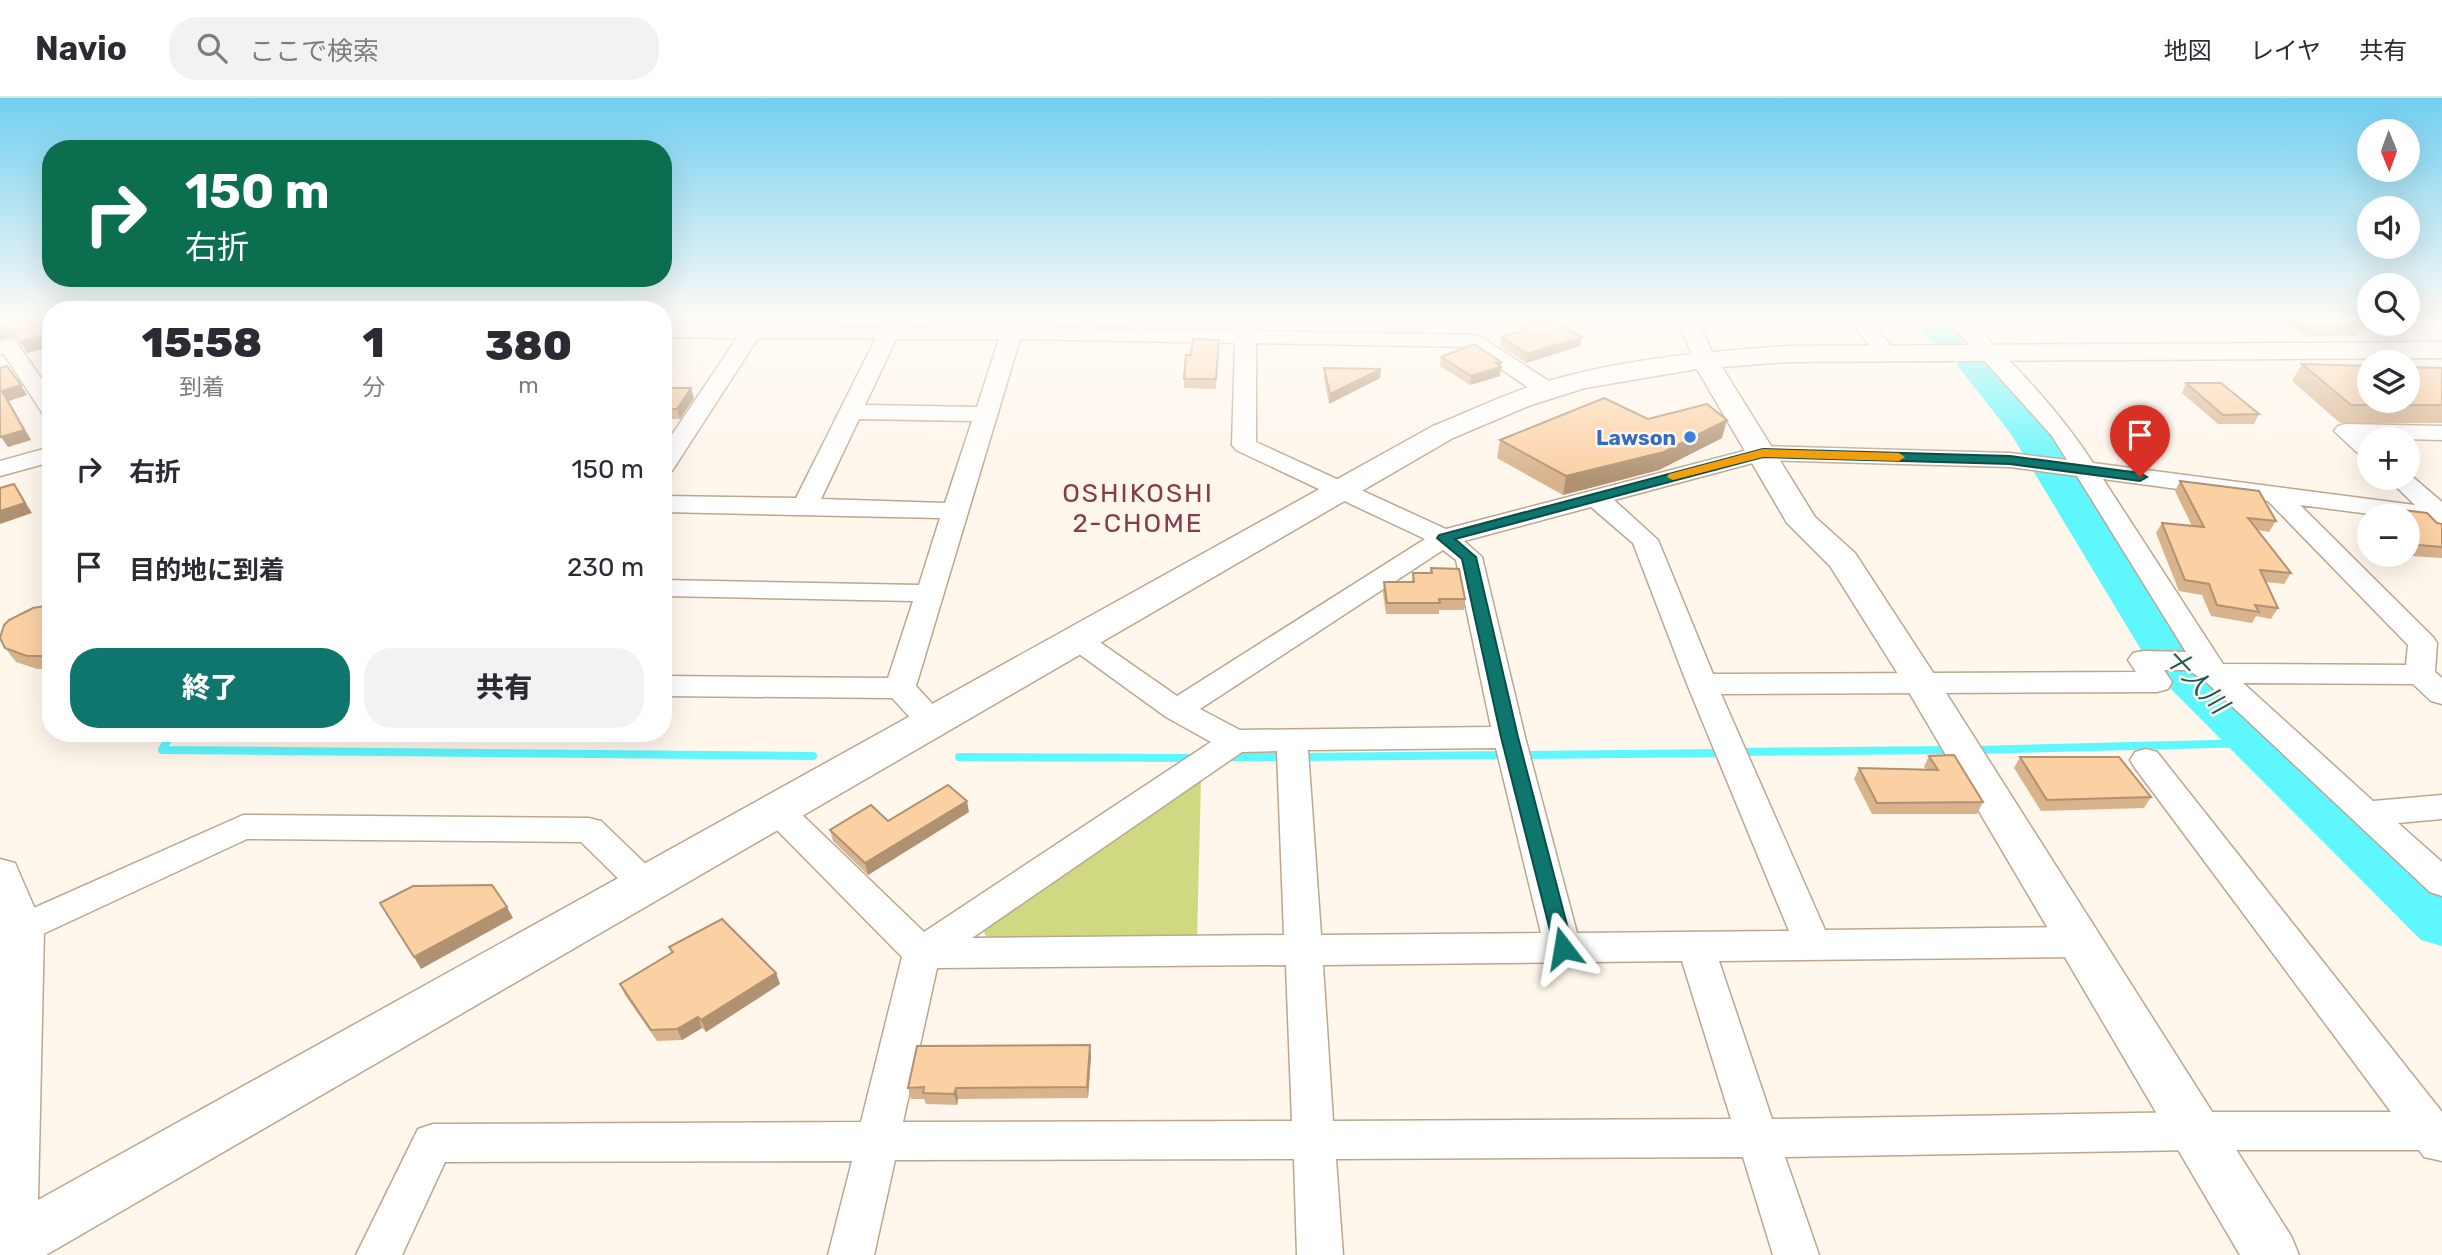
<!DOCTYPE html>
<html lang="ja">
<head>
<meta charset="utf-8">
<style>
  :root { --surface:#fff; --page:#f2f2f3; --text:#2b2b33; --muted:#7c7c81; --line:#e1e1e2; --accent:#0f766e }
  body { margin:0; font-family:Rubik,"Noto Sans JP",sans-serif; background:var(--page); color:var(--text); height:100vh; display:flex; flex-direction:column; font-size:26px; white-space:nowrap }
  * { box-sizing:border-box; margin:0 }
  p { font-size:23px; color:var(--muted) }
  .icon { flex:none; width:38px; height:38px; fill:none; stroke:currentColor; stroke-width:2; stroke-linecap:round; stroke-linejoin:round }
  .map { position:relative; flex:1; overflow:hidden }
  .side { position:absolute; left:42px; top:203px; width:630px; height:441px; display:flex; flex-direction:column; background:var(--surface); border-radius:28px; box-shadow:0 7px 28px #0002 }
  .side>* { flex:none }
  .top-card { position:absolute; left:42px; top:42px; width:630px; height:147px; border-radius:28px; box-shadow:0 7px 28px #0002; background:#0b6e4f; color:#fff; overflow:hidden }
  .needle { width:46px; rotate:179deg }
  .tools { position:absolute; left:2357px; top:21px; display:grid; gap:14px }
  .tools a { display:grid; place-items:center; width:63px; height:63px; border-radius:50%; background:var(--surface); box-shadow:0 7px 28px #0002; font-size:35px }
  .pin { position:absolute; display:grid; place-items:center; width:60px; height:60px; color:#fff; margin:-72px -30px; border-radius:50% 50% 50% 0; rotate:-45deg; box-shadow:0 0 7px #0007 }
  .pin .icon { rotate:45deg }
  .me { position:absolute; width:77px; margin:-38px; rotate:346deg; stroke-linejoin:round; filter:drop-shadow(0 0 5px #0008) }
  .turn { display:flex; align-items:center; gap:24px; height:147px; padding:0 28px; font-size:32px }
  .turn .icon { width:91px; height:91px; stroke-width:2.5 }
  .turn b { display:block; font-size:49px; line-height:60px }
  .eta { display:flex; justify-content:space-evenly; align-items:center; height:119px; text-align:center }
  .eta b { font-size:42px; font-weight:800; line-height:49px }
  .button { display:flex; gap:14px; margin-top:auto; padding:14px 28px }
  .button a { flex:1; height:80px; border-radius:28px; background:var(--accent); color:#fff; font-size:28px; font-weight:800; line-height:80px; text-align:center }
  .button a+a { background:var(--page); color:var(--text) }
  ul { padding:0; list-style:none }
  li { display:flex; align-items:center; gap:21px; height:98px; padding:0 28px }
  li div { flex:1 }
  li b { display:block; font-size:26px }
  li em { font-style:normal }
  header { display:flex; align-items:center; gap:42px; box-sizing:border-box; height:98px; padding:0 35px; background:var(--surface); border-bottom:2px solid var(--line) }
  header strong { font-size:33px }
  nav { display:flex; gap:38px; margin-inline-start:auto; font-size:24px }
  .search { width:490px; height:63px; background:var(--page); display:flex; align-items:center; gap:18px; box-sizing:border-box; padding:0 24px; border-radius:28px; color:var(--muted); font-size:26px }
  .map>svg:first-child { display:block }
  .green { fill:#d0d881 }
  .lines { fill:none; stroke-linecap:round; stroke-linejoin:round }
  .stream { stroke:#5ff7fe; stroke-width:8 }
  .river { fill:#5ff7fe; fill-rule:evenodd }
  .minor-casing { stroke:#bca690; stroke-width:3 }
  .tertiary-casing { stroke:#bca690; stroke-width:3 }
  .minor { fill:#fff; fill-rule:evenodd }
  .tertiary { fill:#fff; fill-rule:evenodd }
  .wall { fill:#d8b38c }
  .shaded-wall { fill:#b09272 }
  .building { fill:#fbd0a3; stroke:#b09272; stroke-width:2 }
  .route { fill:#0f766e; stroke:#0a4d48; stroke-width:2 }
  .slow { fill:#f59e0b }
  .shop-dot { fill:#3f7fe0; stroke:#fff6ec; stroke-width:2.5 }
  .labels { text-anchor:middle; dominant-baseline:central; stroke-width:5; stroke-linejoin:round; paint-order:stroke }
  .far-shop-label { font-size:21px; font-weight:bold; fill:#366cbe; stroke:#fff6ec; text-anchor:end }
  .neighbourhood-label { font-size:26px; letter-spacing:2px; fill:#863d4b; stroke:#fff6ec }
  .water-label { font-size:26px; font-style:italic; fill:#1a5a5d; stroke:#fff6ec }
</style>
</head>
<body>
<header>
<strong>Navio</strong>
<div class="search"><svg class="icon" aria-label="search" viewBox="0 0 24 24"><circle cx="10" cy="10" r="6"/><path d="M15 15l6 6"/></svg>ここで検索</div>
<nav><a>地図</a><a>レイヤ</a><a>共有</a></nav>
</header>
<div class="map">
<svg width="2442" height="1157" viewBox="0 0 2442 1157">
  <rect width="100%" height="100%" fill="#fff6ec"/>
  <polygon class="green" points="1201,681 1197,842 988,842 983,832"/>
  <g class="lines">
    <g class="stream">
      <polyline points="172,635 162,652 813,658"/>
      <polyline points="1974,652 2254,645"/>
      <polyline points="1736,654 1954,652"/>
      <polyline points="1519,657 1723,655"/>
      <polyline points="959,659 1198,660"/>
      <polyline points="1225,659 1285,659"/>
      <polyline points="1298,659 1506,657"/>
    </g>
    <g class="river">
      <path d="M1911 220H1947L1965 240 1960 247C1937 253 1924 238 1911 220Z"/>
      <polygon points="1975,256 1988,259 2047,332 2189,553 2442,789 2442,848 2421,842 2155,575 2011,336 1957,267 1962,259"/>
    </g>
    <defs>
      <g id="minor">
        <path d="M886 220H906L902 228 1003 229 1006 220H1026L1023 229 1236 233 1237 220H1255L1256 233 1474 237 1481 239 1555 287 1558 292 1555 297H1539L1469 249 1256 245V344L1446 431 1763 348 2010 355 2067 362 2052 338 1946 220H1967C2013 265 2058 311 2093 365L2415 407 2387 380H2408V375L2442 404V426L2408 421V418H2385L2300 407 2433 539 2437 545 2435 574 2442 580V606L2431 603 2413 586 2243 585 2373 703 2442 697V721L2398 725 2442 764V798L2430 794 2204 582 2188 572H2164L2172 584 2168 591 2157 594 1721 596 1825 832 2078 829 2091 834 2096 844 2091 854 2078 859 1719 863 1772 1021 2194 1014H2391L2135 670 2130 662 2135 654 2146 651 2157 654 2442 1014V1063L2424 1059 2419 1052H2194L1785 1059 1819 1157H1773L1743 1059 1336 1061 1343 1157H1297L1294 1061 895 1062 874 1157H828L852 1063 445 1064 402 1157H356L418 1031 433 1026 861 1024 902 859 766 721 761 713 766 705 778 701 790 705 924 834 1211 644 1166 619 1068 548 1064 542 1068 536 1078 533 1088 536 1177 598 1425 441 1236 352 1232 347 1235 245 1020 241 916 588 949 624 945 631C921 638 908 616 892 600L663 598V578L888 580 913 503 663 498V482L919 487 940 420 663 414V398L796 400 876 240H758L672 373 663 375V350L737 240 663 239V227L882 228ZM896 241H999L977 309 865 307ZM859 321 972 323 945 405 821 401ZM1764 362 2010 369 2077 378 2186 554 2143 553 2133 555 2128 562 2136 574 1713 576 1658 442 1614 402ZM2103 381 2268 403 2408 547 2406 567 2223 566ZM1591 409 1633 445 1687 586 1789 833 1577 835 1525 639 1482 459 1464 443ZM1443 452 1456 462 1491 629 1240 632 1200 611ZM1496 650 1541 835 1321 837 1308 652ZM1277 653 1284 837 972 840 1242 654ZM1682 863 1731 1021 1333 1023 1323 867ZM1286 867 1292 1023 903 1024 937 870Z"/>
        <polygon points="1676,220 1696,220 1716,262 1713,267 1697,267"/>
        <polygon points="1848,220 1868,220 1896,254 1892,258 1878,258"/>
        <polygon points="9,242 16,244 51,294 51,318 43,316 4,256 0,257 0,244"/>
        <polygon points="2346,326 2442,328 2442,342 2369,340 2370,361 2362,359 2334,333 2338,328"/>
        <polygon points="51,349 51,364 0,378 0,363"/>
        <polygon points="243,717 589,720 601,723 657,777 663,786 657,795 645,799 633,795 581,744 247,741 0,856 0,825"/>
      </g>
      <path id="tertiary" d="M2442 244V260L1787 264 1722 269 1815 419 1855 455 1934 576 2291 1138 2299 1157H2240L1903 584 1830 468 1787 425 1697 271 1585 290 1531 307 1453 340 46 1157H0V761L15 765 44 832 38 1102 1433 328C1468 314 1502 297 1538 286 1619 261 1703 254 1787 248Z"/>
    </defs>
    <use href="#minor" class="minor-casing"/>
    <use href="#tertiary" class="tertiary-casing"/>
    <use href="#minor" class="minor"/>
    <use href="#tertiary" class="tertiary"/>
  </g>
  <g class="wall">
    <polygon points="0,220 51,220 51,249 27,255 18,242 10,239 0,242"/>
    <polygon points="1517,220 1548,220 1580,248 1526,265 1500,248 1502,239 1521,233"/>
    <polygon points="2278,220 2359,220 2366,224 2361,234 2359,234 2357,238 2306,239"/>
    <polygon points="1219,242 1216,291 1184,290 1184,281 1191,257"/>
    <polygon points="1441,259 1501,264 1500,278 1470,287 1440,268"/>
    <polygon points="2302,266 2442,270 2442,325 2340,325 2292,283"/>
    <polygon points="1324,270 1380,280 1329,306 1324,280"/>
    <polygon points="2186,285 2259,316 2254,326 2218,326 2182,295"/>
    <polygon points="694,300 680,321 663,321 663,302"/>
    <polygon points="1648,321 1722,340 1659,372 1563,397 1497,360 1500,342"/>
    <polygon points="2180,383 2276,423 2269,434 2258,432 2291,475 2284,486 2266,484 2278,510 2271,521 2256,518 2252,525 2211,518 2202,497 2179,493 2156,435 2162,425 2192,428 2175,393"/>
    <polygon points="2387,410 2437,425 2442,426 2442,460 2411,458 2408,455 2408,418 2381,418"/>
    <polygon points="1431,470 1465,501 1464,512 1439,512 1439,516 1386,516 1383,495 1384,484 1412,484 1413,475 1430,475"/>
    <polygon points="51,507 51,571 37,571 16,564 5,550"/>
    <polygon points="1929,658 1983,704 1977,716 1872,716 1854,681 1859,670 1926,671 1924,669"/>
    <polygon points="2020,659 2151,699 2144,710 2041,713 2014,670"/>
    <polygon points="969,714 868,777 833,743 830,732 888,723"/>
    <polygon points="669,849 776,875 780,886 706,934 702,930 682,942 657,943 625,897 620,886 671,855"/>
    <polygon points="1091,958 1088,1000 958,1001 957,1007 926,1006 924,1001 911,1001 908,990"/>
  </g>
  <g class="shaded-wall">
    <polygon points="3,228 10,239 0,242 0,229"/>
    <polygon points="51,236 51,249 27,255 20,244"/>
    <polygon points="1582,239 1580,248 1526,265 1527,256"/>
    <polygon points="1501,264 1500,278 1470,287 1471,278"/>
    <polygon points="1381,271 1380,280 1329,306 1330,296"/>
    <polygon points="21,287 27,297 9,303 31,342 8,349 1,339 2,293"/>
    <polygon points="691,290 694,300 680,321 677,311"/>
    <polygon points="1727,322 1722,340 1659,372 1563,397 1566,378"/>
    <polygon points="14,386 32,415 0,426 0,413"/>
    <polygon points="967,703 969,714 868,777 865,765"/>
    <polygon points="507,809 513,820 421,871 414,859"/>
    <polygon points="776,875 780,886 706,934 701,922"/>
    <polygon points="698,919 702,930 682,942 677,931"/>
    <polygon points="1090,947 1091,958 1088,1000 1087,989"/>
    <polygon points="956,990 958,1001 957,1007 954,996"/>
  </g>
  <g class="building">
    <polygon points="0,220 51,220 51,236 20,244 11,231 3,228 0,229"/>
    <polygon points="1521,220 1548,220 1582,239 1527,256 1502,239 1525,232"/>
    <polygon points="2297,220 2359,220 2366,224 2356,225 2362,229 2311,229"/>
    <polygon points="1193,241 1219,242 1216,281 1184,281 1186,257 1191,257"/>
    <polygon points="1474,246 1501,264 1496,265 1501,269 1471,278 1441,259"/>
    <polygon points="2302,266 2370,268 2370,303 2408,303 2408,269 2442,270 2442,307 2351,307"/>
    <polygon points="7,268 21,287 2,293 24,332 1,339 0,337 0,270"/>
    <polygon points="1324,270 1381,271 1330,296"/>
    <polygon points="2186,285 2221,285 2259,316 2223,317"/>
    <polygon points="671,290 691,290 677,311 663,311 663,302"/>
    <polygon points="1604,300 1648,321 1707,306 1727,322 1664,354 1566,378 1500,342"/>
    <polygon points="2180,383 2259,393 2276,423 2248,420 2291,475 2260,472 2278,510 2255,507 2259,514 2217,507 2209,486 2185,482 2162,425 2204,429"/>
    <polygon points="14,386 25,405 0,413 0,390"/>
    <polygon points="2387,410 2427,415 2437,425 2442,426 2442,449 2418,447 2408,438 2408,418 2387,418 2386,417 2394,418"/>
    <polygon points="1431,470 1459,471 1465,501 1439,501 1440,505 1387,505 1384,484 1414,484 1413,475 1432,475"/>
    <polygon points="51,507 51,558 27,558 5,550 0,540 4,527 9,522 33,510"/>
    <polygon points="1954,657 1983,704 1877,705 1859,670 1938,672 1929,658"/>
    <polygon points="2020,659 2119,659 2151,699 2047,702"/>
    <polygon points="948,687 967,703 865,765 830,732 871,707 888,723"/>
    <polygon points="492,787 507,809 414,859 380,805 413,788"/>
    <polygon points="722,821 776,875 701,922 698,919 677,931 651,932 620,886 673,854 669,849"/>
    <polygon points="1090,947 1087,989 956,990 954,996 923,995 924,989 908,990 917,948"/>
  </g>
  <linearGradient id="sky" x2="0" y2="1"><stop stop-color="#71cff1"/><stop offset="0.58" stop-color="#fffbf6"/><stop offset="1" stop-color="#fffbf6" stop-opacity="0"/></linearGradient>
  <rect width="2442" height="382" fill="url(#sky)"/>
  <polygon class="route" points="1763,351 2010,358 2140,375 2147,379 2140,383 2010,366 1763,359 1455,441 1476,459 1518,639 1573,850 1570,856 1563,858 1556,856 1501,639 1462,461 1437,440 1439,437"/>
  <polygon class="slow" points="1763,351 1899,355 1905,359 1899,363 1763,359 1673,382 1667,379 1669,376"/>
  <circle class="shop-dot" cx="1690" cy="339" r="7"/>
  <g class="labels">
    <g class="far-shop-label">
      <text x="1676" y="339">Lawson</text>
    </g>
    <g class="neighbourhood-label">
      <text x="1138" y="395">OSHIKOSHI<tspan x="1138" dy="30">2-CHOME</tspan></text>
    </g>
    <g class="water-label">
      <text transform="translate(2196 583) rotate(47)">十人川</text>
    </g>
  </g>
</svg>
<div class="tools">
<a><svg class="needle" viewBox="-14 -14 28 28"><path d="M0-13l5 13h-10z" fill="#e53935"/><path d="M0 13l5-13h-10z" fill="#7c7c81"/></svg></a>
<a><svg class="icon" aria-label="sound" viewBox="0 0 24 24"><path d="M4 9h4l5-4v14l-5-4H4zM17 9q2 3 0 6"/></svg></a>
<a><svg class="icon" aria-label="search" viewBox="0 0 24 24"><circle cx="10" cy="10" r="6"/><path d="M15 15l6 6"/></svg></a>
<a><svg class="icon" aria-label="layers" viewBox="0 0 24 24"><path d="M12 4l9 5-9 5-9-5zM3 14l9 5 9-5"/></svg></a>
<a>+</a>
<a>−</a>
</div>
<div class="pin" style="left:2140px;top:379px;background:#d93025"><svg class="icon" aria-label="arrive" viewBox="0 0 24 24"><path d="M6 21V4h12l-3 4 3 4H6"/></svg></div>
<svg class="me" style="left:1563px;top:850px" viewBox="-20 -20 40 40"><path d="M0-17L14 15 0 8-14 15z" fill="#0f766e" stroke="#fff" stroke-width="4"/></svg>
<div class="top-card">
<div class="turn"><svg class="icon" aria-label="right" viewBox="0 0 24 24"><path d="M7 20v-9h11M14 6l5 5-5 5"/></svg><div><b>150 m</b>右折</div></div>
</div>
<section class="side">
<div class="eta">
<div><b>15:58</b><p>到着</p></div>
<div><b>1</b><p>分</p></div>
<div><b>380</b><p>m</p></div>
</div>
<ul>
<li><svg class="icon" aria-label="right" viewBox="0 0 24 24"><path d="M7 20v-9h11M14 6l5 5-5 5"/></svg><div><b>右折</b></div><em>150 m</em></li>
<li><svg class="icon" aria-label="arrive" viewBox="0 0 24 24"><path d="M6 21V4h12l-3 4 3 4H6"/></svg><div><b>目的地に到着</b></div><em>230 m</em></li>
</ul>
<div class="button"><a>終了</a><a>共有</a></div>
</section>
</div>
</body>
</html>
